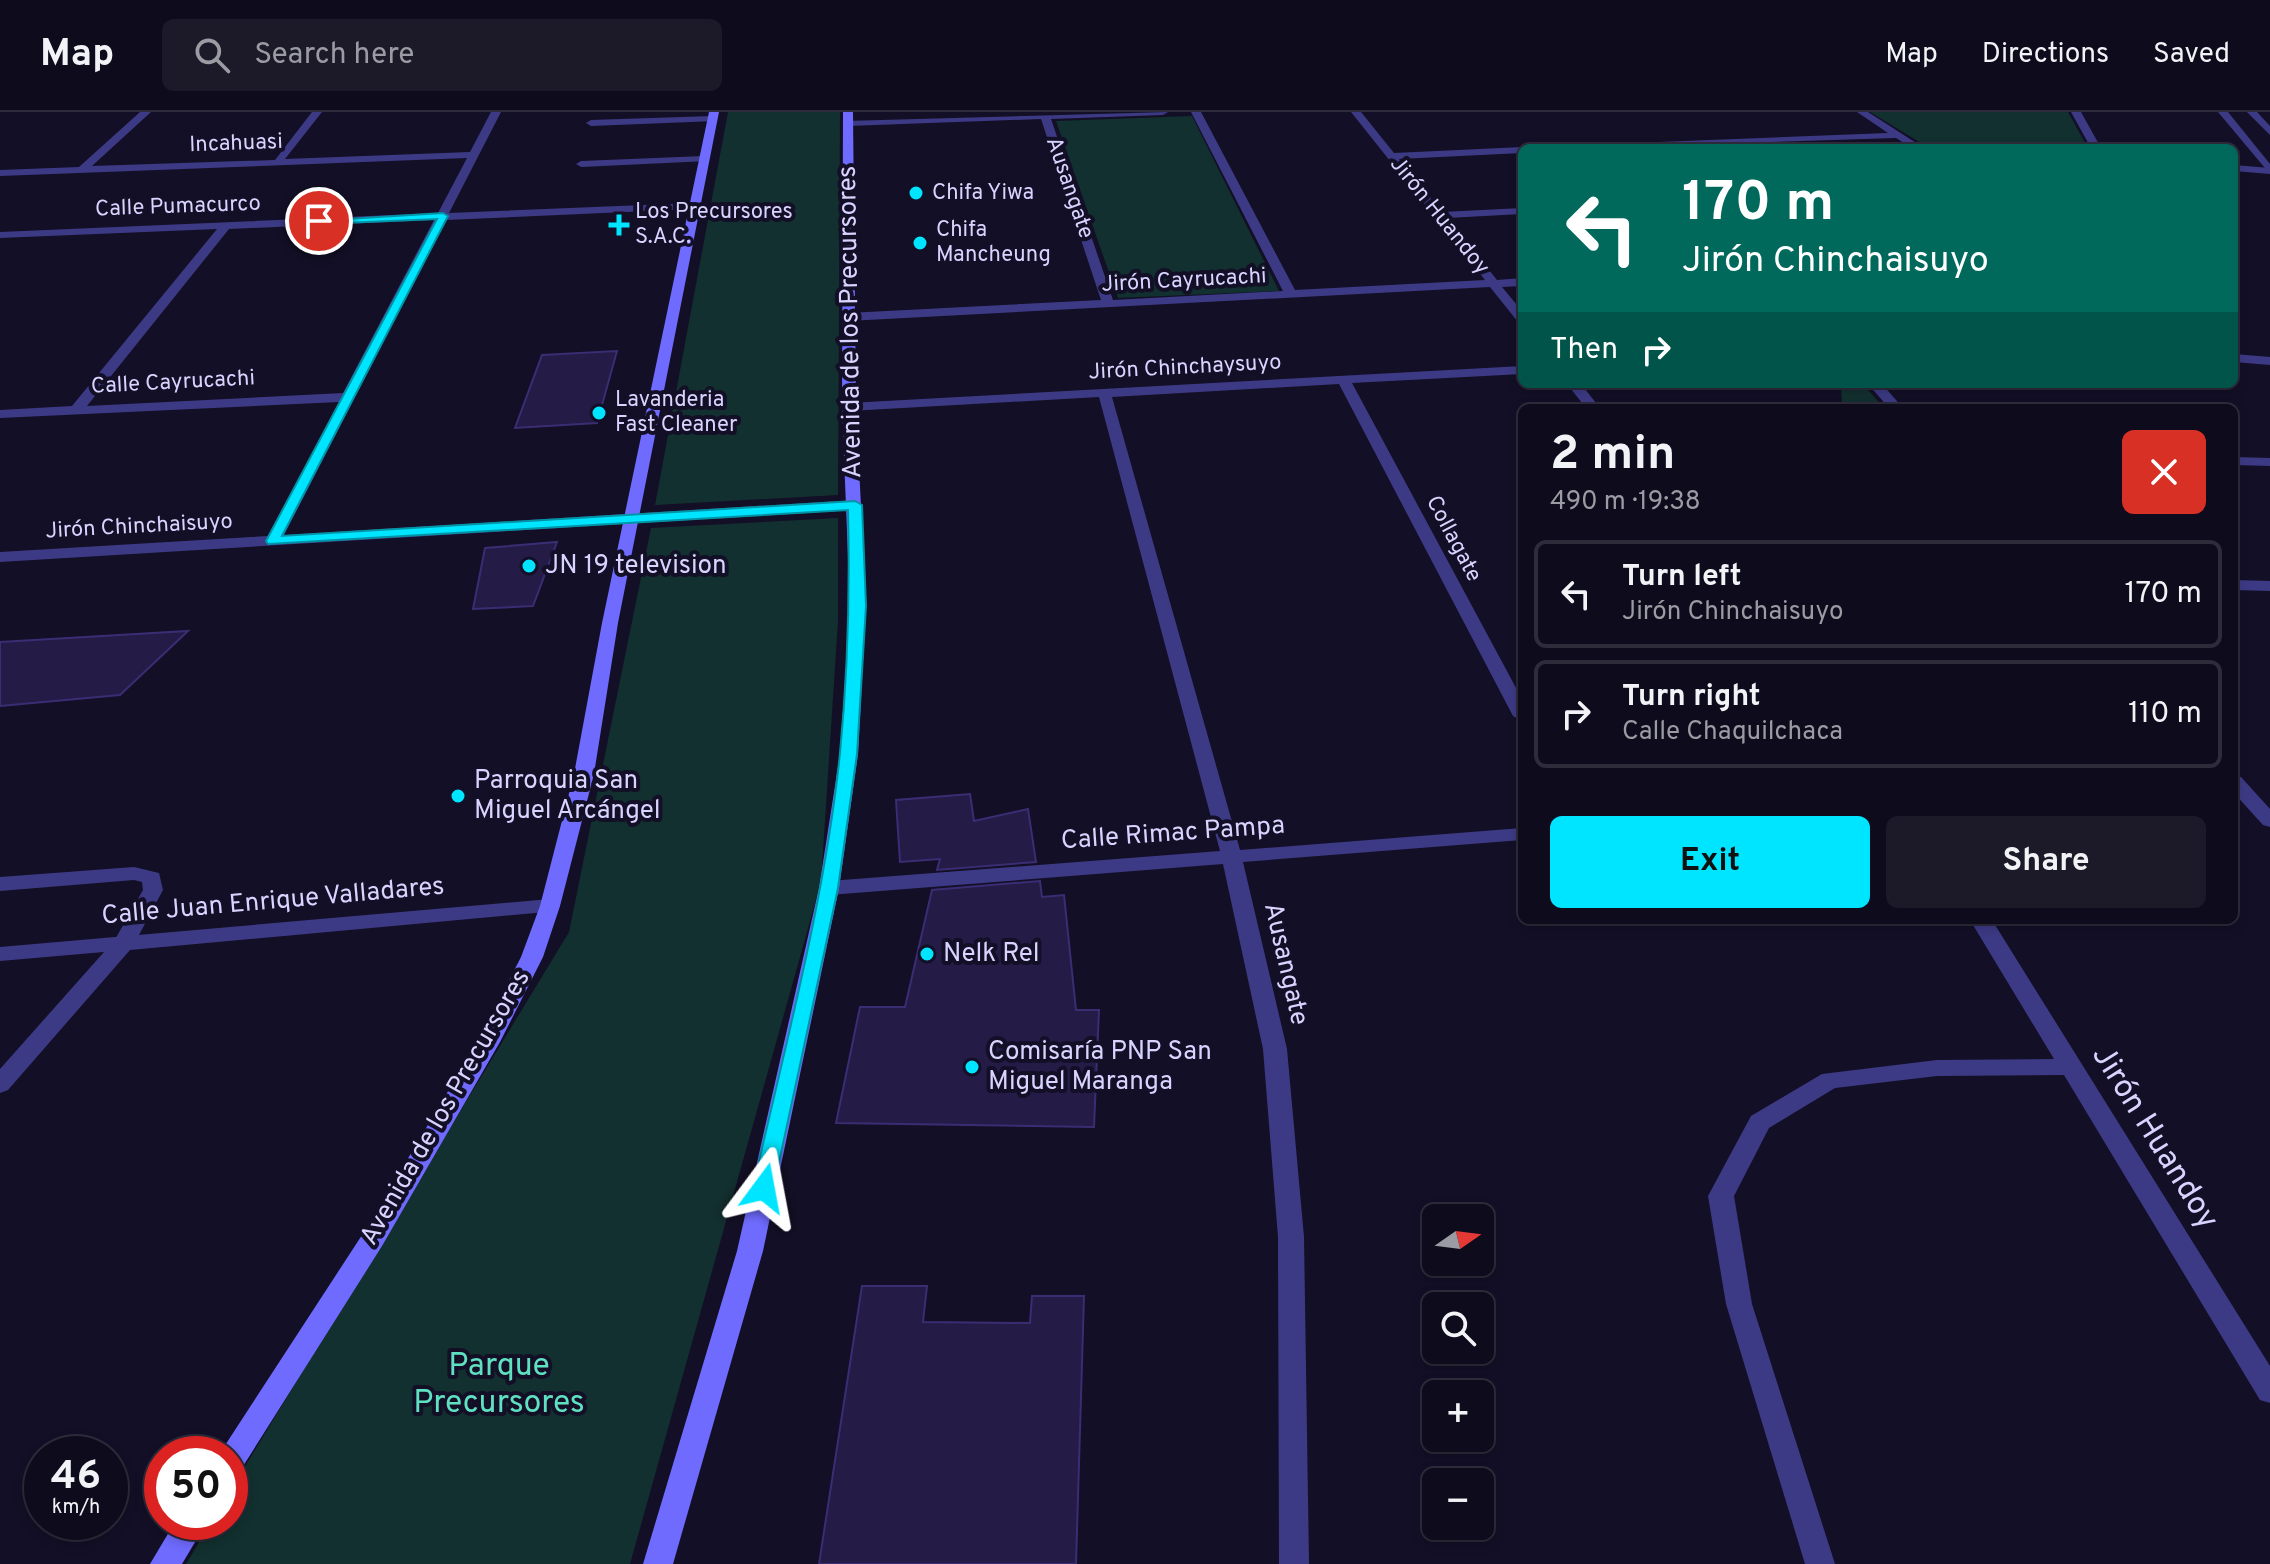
<!DOCTYPE html>
<html lang="en">
<head>
<meta charset="utf-8">
<style>
  :root { --surface:#0e0b1c; --page:#1c1929; --text:#f1f3f6; --muted:#9b9ba3; --line:#2e2b3b; --accent:#00e5ff }
  body { margin:0; font-family:Overpass,sans-serif; background:var(--page); color:var(--text); height:100vh; display:flex; flex-direction:column; font-size:30px; white-space:nowrap }
  * { box-sizing:border-box; margin:0 }
  p { font-size:26px; color:var(--muted) }
  .icon { flex:none; width:44px; height:44px; fill:none; stroke:currentColor; stroke-width:2; stroke-linecap:round; stroke-linejoin:round }
  .map { position:relative; flex:1; overflow:hidden }
  .details { position:absolute; left:1518px; top:292px; width:720px; height:520px; display:flex; flex-direction:column; background:var(--surface); border-radius:12px; box-shadow:0 4px 12px #0003,0 0 0 2px var(--line) }
  .details>* { flex:none }
  .guide { position:absolute; left:1518px; top:32px; width:720px; height:244px; border-radius:12px; box-shadow:0 4px 12px #0003,0 0 0 2px var(--line); background:#00695c; color:#fff; overflow:hidden }
  .needle { width:52px; rotate:76deg }
  .tools { position:absolute; left:1422px; top:1092px; display:grid; gap:16px }
  .tools a { display:grid; place-items:center; width:72px; height:72px; border-radius:12px; background:var(--surface); box-shadow:0 4px 12px #0003,0 0 0 2px var(--line); font-size:40px }
  .speed { position:absolute; left:24px; top:1324px; display:flex; gap:16px; font-size:40px; font-weight:700; text-align:center }
  .speed>* { display:grid; place-content:center; width:104px; height:104px; border-radius:50%; background:var(--surface); box-shadow:0 4px 12px #0003,0 0 0 2px var(--line); line-height:1 }
  .speed small { font-size:20px; font-weight:400 }
  .speed .limit { border:12px solid #d22; background:#fff; color:#111 }
  .pin { position:absolute; display:grid; place-items:center; width:68px; height:68px; color:#fff; margin:-34px; border:4px solid #fff; border-radius:50%; box-shadow:0 2px 8px #0007 }
  .me { position:absolute; width:88px; margin:-44px; rotate:13deg; stroke-linejoin:round; filter:drop-shadow(0 0 6px #0008) }
  .turn { display:flex; align-items:center; gap:28px; height:168px; padding:0 32px; font-size:36px }
  .turn .icon { width:104px; height:104px; stroke-width:2.5 }
  .turn b { display:block; font-size:56px; line-height:68px }
  .then { display:flex; align-items:center; height:76px; padding:0 32px; background:#0003; gap:16px; font-size:30px }
  .round { display:grid; place-items:center; flex:none; width:84px; height:84px; border-radius:12px; background:var(--page) }
  .head { display:flex; align-items:center; justify-content:space-between; height:136px; padding:0 32px }
  h1 { font-size:48px; font-weight:700; line-height:60px }
  .button { display:flex; gap:16px; margin-top:auto; padding:16px 32px }
  .button a { flex:1; height:92px; border-radius:12px; background:var(--accent); color:#111; font-size:32px; font-weight:700; line-height:92px; text-align:center }
  .button a+a { background:var(--page); color:var(--text) }
  ul { padding:0; list-style:none }
  li { display:flex; align-items:center; gap:24px; height:108px; margin:0 16px 12px; padding:0 16px; border:4px solid var(--line); border-radius:12px }
  li div { flex:1 }
  li b { display:block; font-size:30px }
  li em { font-style:normal }
  header { display:flex; align-items:center; gap:48px; box-sizing:border-box; height:112px; padding:0 40px; background:var(--surface); border-bottom:2px solid var(--line) }
  header strong { font-size:38px }
  nav { display:flex; gap:44px; margin-inline-start:auto; font-size:28px }
  .search { width:560px; height:72px; background:var(--page); display:flex; align-items:center; gap:20px; box-sizing:border-box; padding:0 28px; border-radius:12px; color:var(--muted); font-size:30px }
  .map>svg:first-child { display:block }
  .green { fill:#12302f }
  .building { fill:#241b47; stroke:#3b2d73; stroke-width:2 }
  .lines { fill:none; stroke-linecap:round; stroke-linejoin:round }
  .service { fill:#3d3a85; fill-rule:evenodd }
  .minor { fill:#3d3a85; fill-rule:evenodd }
  .tertiary { fill:#3d3a85; fill-rule:evenodd }
  .secondary { fill:#6f6bff; fill-rule:evenodd }
  .route { fill:#00e5ff; stroke:#0095a6; stroke-width:2 }
  .poi-dot { fill:#00e5ff; stroke:#130f26; stroke-width:3 }
  .labels { text-anchor:middle; dominant-baseline:central; stroke-width:8; stroke-linejoin:round; paint-order:stroke }
  .far-street-label { font-size:22px; fill:#d9d4ff; stroke:#130f26 }
  .far-poi-label { font-size:22px; fill:#d9d4ff; stroke:#130f26; text-anchor:start }
  .street-label { font-size:26px; fill:#d9d4ff; stroke:#130f26 }
  .poi-label { font-size:26px; fill:#d9d4ff; stroke:#130f26; text-anchor:start }
  .near-street-label { font-size:32px; fill:#d9d4ff; stroke:#130f26 }
  .near-park-label { font-size:32px; fill:#5fe0c0; stroke:#130f26 }
</style>
</head>
<body>
<header>
<strong>Map</strong>
<div class="search"><svg class="icon" aria-label="search" viewBox="0 0 24 24"><circle cx="10" cy="10" r="6"/><path d="M15 15l6 6"/></svg>Search here</div>
<nav><a>Map</a><a>Directions</a><a>Saved</a></nav>
</header>
<div class="map">
<svg width="2270" height="1452" viewBox="0 0 2270 1452">
  <rect width="100%" height="100%" fill="#130f26"/>
  <g class="green">
    <polygon points="728,0 840,0 838,383 655,393"/>
    <polygon points="1870,0 2068,0 2088,36 1929,36"/>
    <polygon points="1192,4 1279,179 1118,186 1056,9"/>
    <polygon points="1841,272 1863,272 1884,296 1842,296"/>
    <polygon points="838,406 838,509 821,770 630,1452 186,1452 211,1410 230,1410 230,1379 569,820 651,416"/>
  </g>
  <g class="building">
    <polygon points="617,239 597,311 515,316 542,243"/>
    <polygon points="557,430 533,494 473,497 485,436"/>
    <polygon points="188,519 120,583 0,594 0,530"/>
    <polygon points="970,682 974,709 1028,697 1036,750 937,758 940,747 900,750 896,688"/>
    <polygon points="1040,769 1042,785 1064,783 1076,898 1099,898 1094,1015 836,1011 860,895 905,895 932,778"/>
    <polygon points="862,1174 927,1174 923,1210 1030,1211 1032,1184 1084,1184 1076,1452 819,1452"/>
  </g>
  <g class="lines">
    <g class="service">
      <polygon points="713,4 716,9 591,14 586,11 591,8"/>
      <polygon points="704,44 708,49 581,55 576,52 581,49"/>
      <polygon points="134,755 159,761 163,778 132,836 124,838 113,831 143,778 142,770 134,768 0,779 0,765"/>
    </g>
    <g class="minor">
      <path d="M140 0H151L92 54 275 48 312 0H322L285 47 470 40 491 0H501L449 101 693 91 698 94 693 97 446 108 284 423 855 388 863 393 855 398 0 450V440L268 424 339 290 0 306V298L72 294 217 117 0 126V120L438 101 467 46 0 64V58L79 55ZM434 108 343 281 87 294 229 117Z"/>
      <polygon points="1168,0 1163,3 1051,7 1113,188 1283,179 1191,0 1201,0 1295,178 1485,168 1351,0 1361,0 1394,41 1522,35 1526,36 1522,36 1522,41 1399,47 1442,100 1522,96 1522,102 1447,106 1497,168 1522,166 1522,174 1502,175 1522,199 1522,211 1518,210 1490,175 848,209 842,205 848,201 1101,188 1041,7 848,14 845,9"/>
      <polygon points="1857,0 1868,0 1924,36 1912,36 1896,26 1577,36 1582,33 1888,21"/>
      <polygon points="2071,0 2081,0 2101,36 2091,36"/>
      <polygon points="2234,53 2270,56 2270,62 2234,59"/>
      <polygon points="2234,242 2270,245 2270,253 2234,250"/>
      <polygon points="1522,254 1522,262 1352,271 1522,587 1522,609 1513,604 1339,272 1112,285 1240,738 1522,716 1522,728 1243,750 1287,937 1304,1125 1309,1452 1279,1452 1278,1125 1263,937 1223,752 829,783 819,776 829,769 1220,739 1099,285 849,299 842,295 849,291"/>
      <polygon points="1567,272 1581,272 1600,296 1586,296"/>
      <polygon points="1868,272 1882,272 1903,296 1889,296"/>
      <polygon points="2234,345 2270,346 2270,354 2234,353"/>
      <polygon points="2234,468 2270,469 2270,479 2234,478"/>
      <polygon points="2234,663 2241,665 2270,697 2270,715 2263,713 2234,681"/>
      <polygon points="550,787 557,789 560,794 557,799 130,838 8,978 0,981 0,957 104,840 0,849 0,835"/>
      <polygon points="1970,808 1992,808 2270,1254 2270,1291 2260,1288 2064,963 1937,964 1835,976 1769,1016 1734,1084 1752,1192 1835,1452 1805,1452 1726,1192 1708,1084 1751,1004 1822,962 1937,948 2054,947"/>
    </g>
    <g class="tertiary">
      <polygon points="2218,0 2228,0 2270,52 2270,62"/>
      <polygon points="2247,0 2257,0 2270,14 2270,23"/>
    </g>
    <g class="secondary">
      <polygon points="709,0 719,0 618,511 594,662 560,794 543,845 500,930 382,1134 240,1359 230,1363 230,1342 220,1341 364,1120 478,929 521,845 540,794 574,662 602,511"/>
      <polygon points="843,0 853,0 856,295 866,494 858,642 839,776 763,1139 673,1452 643,1452 737,1139 819,776 840,642 850,494 842,295"/>
      <polygon points="175,1410 207,1410 182,1452 150,1452"/>
    </g>
  </g>
  <path class="route" d="M443 101 448 104 282 424 855 389 862 393 866 494 857 642 838 776 772 1083H756L753 1076C785 933 825 788 840 641 848 559 850 479 848 398L268 432 266 429 437 107 319 112 314 109Z"/>
  <g class="poi-dot">
    <circle cx="916" cy="81" r="8"/>
    <path d="M615 101h8v8h8v8h-8v8h-8v-8h-8v-8h8z"/>
    <circle cx="920" cy="131" r="8"/>
    <circle cx="599" cy="301" r="8"/>
    <circle cx="529" cy="454" r="8"/>
    <circle cx="458" cy="684" r="8"/>
    <circle cx="927" cy="842" r="8"/>
    <circle cx="972" cy="955" r="8"/>
  </g>
  <g class="labels">
    <g class="far-street-label">
      <text transform="translate(236 32) rotate(-2)">Incahuasi</text>
      <text transform="translate(1069 76) rotate(71)">Ausangate</text>
      <text transform="translate(178 95) rotate(-2)">Calle Pumacurco</text>
      <text transform="translate(1439 104) rotate(51)">Jirón Huandoy</text>
      <text transform="translate(1184 169) rotate(-3)">Jirón Cayrucachi</text>
      <text transform="translate(1185 256) rotate(-3)">Jirón Chinchaysuyo</text>
      <text transform="translate(173 271) rotate(-3)">Calle Cayrucachi</text>
      <text transform="translate(139 415) rotate(-3)">Jirón Chinchaisuyo</text>
      <text transform="translate(1453 427) rotate(62)">Collagate</text>
    </g>
    <g class="far-poi-label">
      <text x="932" y="81">Chifa Yiwa</text>
      <text x="635" y="100">Los Precursores<tspan x="635" dy="25">S.A.C.</tspan></text>
      <text x="936" y="118">Chifa<tspan x="936" dy="25">Mancheung</tspan></text>
      <text x="615" y="288">Lavanderia<tspan x="615" dy="25">Fast Cleaner</tspan></text>
    </g>
    <g class="street-label">
      <text transform="translate(851 210) rotate(-91)">Avenida de los Precursores</text>
      <text transform="translate(1173 722) rotate(-4)">Calle Rimac Pampa</text>
      <text transform="translate(273 790) rotate(-5)">Calle Juan Enrique Valladares</text>
      <text transform="translate(1285 852) rotate(77)">Ausangate</text>
      <text transform="translate(446 996) rotate(-60)">Avenida de los Precursores</text>
    </g>
    <g class="poi-label">
      <text x="545" y="454">JN 19 television</text>
      <text x="474" y="669">Parroquia San<tspan x="474" dy="30">Miguel Arcángel</tspan></text>
      <text x="943" y="842">Nelk Rel</text>
      <text x="988" y="940">Comisaría PNP San<tspan x="988" dy="30">Miguel Maranga</tspan></text>
    </g>
    <g class="near-street-label">
      <text transform="translate(2154 1026) rotate(58)">Jirón Huandoy</text>
    </g>
    <g class="near-park-label">
      <text x="499" y="1255">Parque<tspan x="499" dy="37">Precursores</tspan></text>
    </g>
  </g>
</svg>
<div class="tools">
<a><svg class="needle" viewBox="-14 -14 28 28"><path d="M0-13l5 13h-10z" fill="#e53935"/><path d="M0 13l5-13h-10z" fill="#9b9ba3"/></svg></a>
<a><svg class="icon" aria-label="search" viewBox="0 0 24 24"><circle cx="10" cy="10" r="6"/><path d="M15 15l6 6"/></svg></a>
<a>+</a>
<a>−</a>
</div>
<div class="speed"><div>46<small>km/h</small></div><div class="limit">50</div></div>
<div class="pin" style="left:319px;top:109px;background:#d93025"><svg class="icon" aria-label="arrive" viewBox="0 0 24 24"><path d="M6 21V4h12l-3 4 3 4H6"/></svg></div>
<svg class="me" style="left:764px;top:1076px" viewBox="-20 -20 40 40"><path d="M0-17L14 15 0 8-14 15z" fill="#00e5ff" stroke="#fff" stroke-width="4"/></svg>
<div class="guide">
<div class="turn"><svg class="icon" aria-label="left" viewBox="0 0 24 24"><path d="M17 20v-9H6M10 6l-5 5 5 5"/></svg><div><b>170 m</b>Jirón Chinchaisuyo</div></div>
<div class="then">Then<svg class="icon" aria-label="right" viewBox="0 0 24 24"><path d="M7 20v-9h11M14 6l5 5-5 5"/></svg></div>
</div>
<section class="details">
<div class="head"><div><h1>2 min</h1><p>490 m · 19:38</p></div><a class="round" style="background:#d93025;color:#fff"><svg class="icon" aria-label="close" viewBox="0 0 24 24"><path d="M6 6l12 12M18 6L6 18"/></svg></a></div>
<ul>
<li><svg class="icon" aria-label="left" viewBox="0 0 24 24"><path d="M17 20v-9H6M10 6l-5 5 5 5"/></svg><div><b>Turn left</b><p>Jirón Chinchaisuyo</p></div><em>170 m</em></li>
<li><svg class="icon" aria-label="right" viewBox="0 0 24 24"><path d="M7 20v-9h11M14 6l5 5-5 5"/></svg><div><b>Turn right</b><p>Calle Chaquilchaca</p></div><em>110 m</em></li>
</ul>
<div class="button"><a>Exit</a><a>Share</a></div>
</section>
</div>
</body>
</html>
